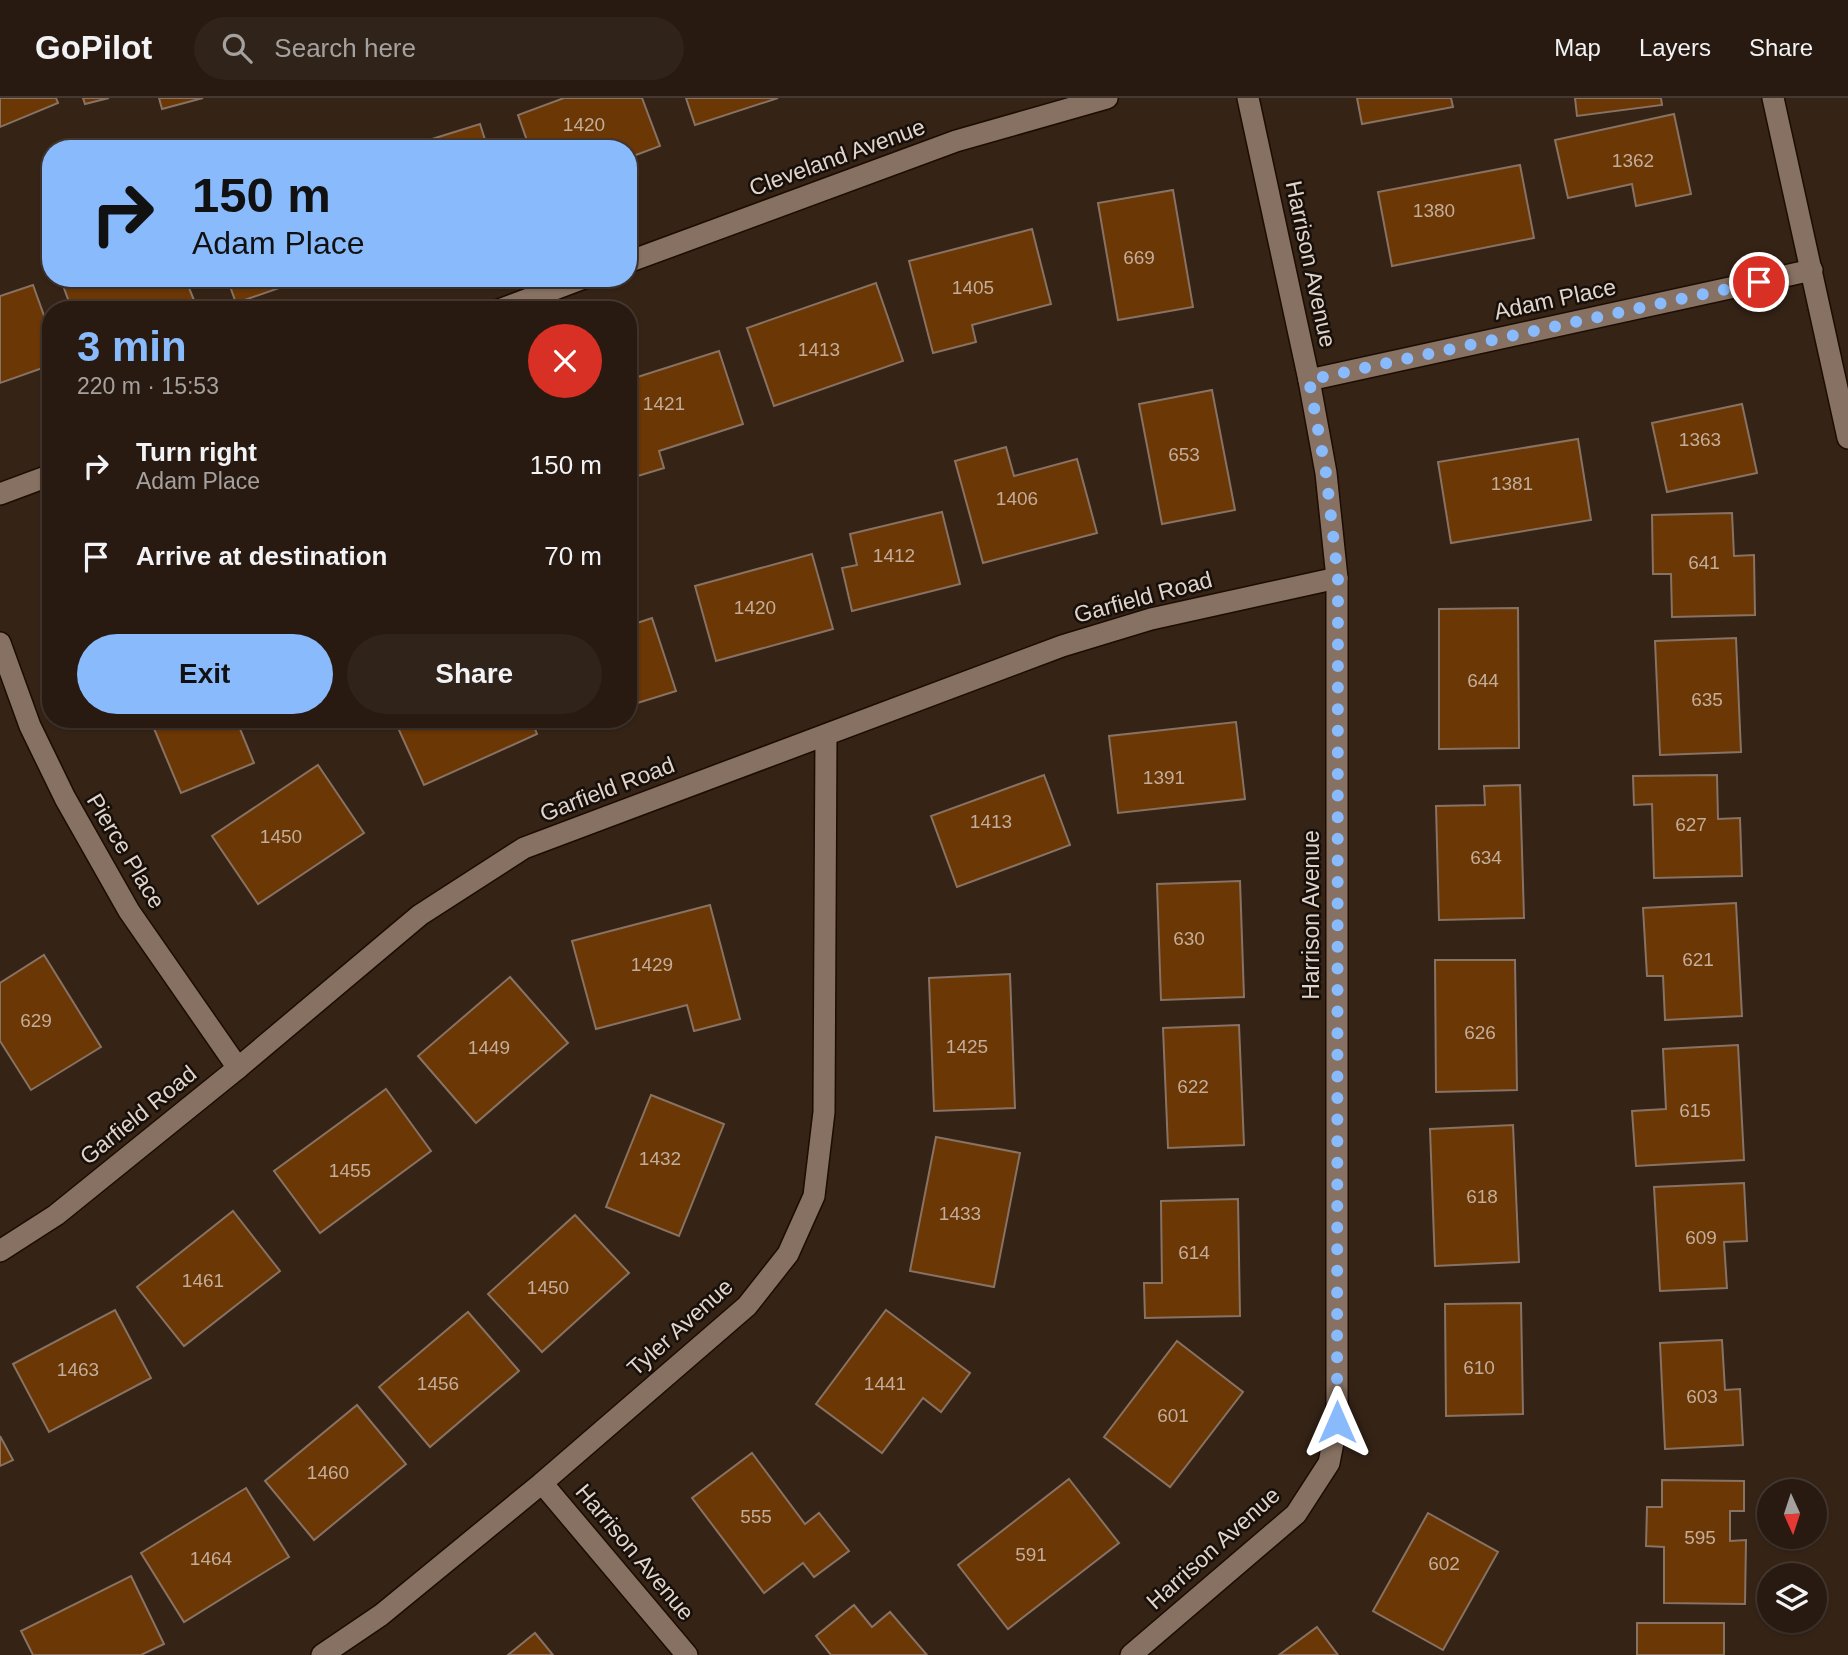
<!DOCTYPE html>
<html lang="en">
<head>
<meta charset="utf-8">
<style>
  :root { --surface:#281a10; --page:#302319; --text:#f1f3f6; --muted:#a5a19f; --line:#443830; --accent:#88bafc }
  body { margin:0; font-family:Arial,sans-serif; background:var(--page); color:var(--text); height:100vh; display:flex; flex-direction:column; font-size:26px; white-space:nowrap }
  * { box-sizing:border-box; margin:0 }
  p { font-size:23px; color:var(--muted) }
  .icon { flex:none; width:38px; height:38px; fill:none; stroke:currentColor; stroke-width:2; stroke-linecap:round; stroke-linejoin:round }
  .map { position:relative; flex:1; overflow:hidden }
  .sheet { position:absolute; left:42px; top:203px; width:595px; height:427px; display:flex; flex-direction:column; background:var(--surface); border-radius:28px; box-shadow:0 2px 5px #0004,0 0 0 2px var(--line) }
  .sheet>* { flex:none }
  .banner { position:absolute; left:42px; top:42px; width:595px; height:147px; border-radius:28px; box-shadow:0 2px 5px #0004,0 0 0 2px var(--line); background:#88bafc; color:#111; overflow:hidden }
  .needle { width:46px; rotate:177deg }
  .buttons { position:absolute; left:1757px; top:1381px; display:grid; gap:14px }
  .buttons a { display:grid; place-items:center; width:70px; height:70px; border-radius:50%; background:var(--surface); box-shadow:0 2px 5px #0004,0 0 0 2px var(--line); font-size:35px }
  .pin { position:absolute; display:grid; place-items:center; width:60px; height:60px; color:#fff; margin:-30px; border:4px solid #fff; border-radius:50%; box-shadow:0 2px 7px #0007 }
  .me { position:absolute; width:77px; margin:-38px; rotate:0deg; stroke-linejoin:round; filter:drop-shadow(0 0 5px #0008) }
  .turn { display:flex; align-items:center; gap:24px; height:147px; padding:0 35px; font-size:32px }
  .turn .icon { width:91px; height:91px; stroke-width:2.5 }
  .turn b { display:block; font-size:49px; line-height:60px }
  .round { display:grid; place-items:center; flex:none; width:74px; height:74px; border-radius:37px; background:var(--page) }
  .head { display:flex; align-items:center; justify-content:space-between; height:119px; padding:0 35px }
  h1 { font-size:42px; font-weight:600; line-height:52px; color:var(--accent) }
  .action { display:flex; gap:14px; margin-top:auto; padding:14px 35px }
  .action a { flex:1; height:80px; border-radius:42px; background:var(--accent); color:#111; font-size:28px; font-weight:600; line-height:80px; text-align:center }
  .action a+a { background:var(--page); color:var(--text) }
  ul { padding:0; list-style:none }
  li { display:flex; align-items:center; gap:21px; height:91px; padding:0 35px }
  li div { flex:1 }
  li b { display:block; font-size:26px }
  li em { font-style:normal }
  header { display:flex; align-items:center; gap:42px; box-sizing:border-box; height:98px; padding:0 35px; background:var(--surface); border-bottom:2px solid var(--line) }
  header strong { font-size:33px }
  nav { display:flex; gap:38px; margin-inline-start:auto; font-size:24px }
  .search { width:490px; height:63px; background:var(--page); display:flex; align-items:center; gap:18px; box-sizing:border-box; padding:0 24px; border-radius:38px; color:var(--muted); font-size:26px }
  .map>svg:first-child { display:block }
  .building { fill:#6a3705; stroke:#887263; stroke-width:2 }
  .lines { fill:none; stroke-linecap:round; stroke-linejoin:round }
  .minor-casing { stroke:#1c0c02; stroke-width:24 }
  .minor { stroke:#877162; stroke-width:21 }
  .route { stroke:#88bafc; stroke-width:12; stroke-dasharray:0 21.6 }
  .labels { text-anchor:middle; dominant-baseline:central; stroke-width:5; stroke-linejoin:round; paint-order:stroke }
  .number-label { font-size:19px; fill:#c3ad9a }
  .street-label { font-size:23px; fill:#e1d4cc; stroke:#170f09 }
</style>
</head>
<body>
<header>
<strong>GoPilot</strong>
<div class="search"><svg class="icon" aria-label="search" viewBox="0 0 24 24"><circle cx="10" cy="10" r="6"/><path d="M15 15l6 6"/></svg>Search here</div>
<nav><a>Map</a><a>Layers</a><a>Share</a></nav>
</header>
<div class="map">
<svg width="1848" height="1557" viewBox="0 0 1848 1557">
  <rect width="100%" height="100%" fill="#352316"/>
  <g class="building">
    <polygon points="0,0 56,0 58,5 0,29"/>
    <polygon points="83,0 109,0 85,6"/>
    <polygon points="159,0 203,0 162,11"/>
    <polygon points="564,0 642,0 660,48 628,60 628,51 530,51 518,17"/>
    <polygon points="686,0 778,0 695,27"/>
    <polygon points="1357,0 1451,0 1453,9 1362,26"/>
    <polygon points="1575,0 1661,0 1662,7 1577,18"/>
    <polygon points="1674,16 1691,96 1636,108 1632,86 1568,100 1555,42"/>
    <polygon points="480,26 488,51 400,51"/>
    <polygon points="1520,67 1534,140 1392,168 1378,94"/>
    <polygon points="1173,92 1193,209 1118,222 1098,105"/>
    <polygon points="1032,131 1051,206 972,227 976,244 933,255 909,163"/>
    <polygon points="66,180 185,180 198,212 72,212 61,182"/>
    <polygon points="227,180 308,180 236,205"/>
    <polygon points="876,185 903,263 774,308 747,230"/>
    <polygon points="33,187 51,237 51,267 0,285 0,198"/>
    <polygon points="719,253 743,326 659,353 664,370 628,381 628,282"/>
    <polygon points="1212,292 1235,412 1162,426 1139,306"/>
    <polygon points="1742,306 1757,375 1667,394 1652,325"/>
    <polygon points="1578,341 1591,422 1451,445 1438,364"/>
    <polygon points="1006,349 1014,378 1077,361 1097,435 983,465 955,363"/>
    <polygon points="942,414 960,486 852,513 842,470 857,467 850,436"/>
    <polygon points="1732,415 1734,458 1754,457 1755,517 1672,519 1671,476 1653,476 1652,417"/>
    <polygon points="812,456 833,531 716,563 695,488"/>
    <polygon points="1518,510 1519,650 1439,651 1439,511"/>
    <polygon points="652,520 676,593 628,608 628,528"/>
    <polygon points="1736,540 1741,654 1660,657 1655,543"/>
    <polygon points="150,621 236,621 254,665 181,695"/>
    <polygon points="394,621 531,621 537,636 424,687"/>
    <polygon points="555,621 586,621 558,630"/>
    <polygon points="1236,624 1245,701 1118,715 1109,638"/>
    <polygon points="318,667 364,735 258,806 212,738"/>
    <polygon points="1044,677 1070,747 957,789 931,718"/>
    <polygon points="1717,677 1718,721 1740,720 1742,778 1654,780 1652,706 1634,707 1633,678"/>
    <polygon points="1520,687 1524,820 1439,822 1436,708 1485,707 1484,688"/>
    <polygon points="1240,783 1244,899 1161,902 1157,786"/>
    <polygon points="1736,805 1742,918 1665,922 1663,878 1647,878 1643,810"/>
    <polygon points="710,807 740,921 694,933 687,907 596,931 572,843"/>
    <polygon points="44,857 101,949 31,992 0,943 0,885"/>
    <polygon points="1435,862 1515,862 1517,992 1436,994"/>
    <polygon points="1010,876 1015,1010 934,1013 929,880"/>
    <polygon points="510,879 568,945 476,1025 418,958"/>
    <polygon points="1239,927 1244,1047 1168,1050 1163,930"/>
    <polygon points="1738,947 1744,1062 1636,1068 1632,1013 1666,1011 1663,951"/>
    <polygon points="386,991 431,1053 320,1135 274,1073"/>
    <polygon points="651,997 724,1026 679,1138 606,1109"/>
    <polygon points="1513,1027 1519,1164 1435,1168 1430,1031"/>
    <polygon points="936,1039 1020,1055 994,1189 910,1173"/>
    <polygon points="1744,1085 1747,1143 1724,1144 1727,1190 1660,1193 1654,1089"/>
    <polygon points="1238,1101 1240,1218 1145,1220 1144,1185 1162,1185 1161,1103"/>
    <polygon points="233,1113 280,1173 184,1248 137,1189"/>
    <polygon points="575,1117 629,1175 542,1254 488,1196"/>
    <polygon points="1521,1205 1523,1316 1446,1318 1445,1206"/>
    <polygon points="115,1212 151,1280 49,1334 13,1266"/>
    <polygon points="886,1212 970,1275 941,1314 923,1300 882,1355 816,1306"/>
    <polygon points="468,1214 519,1273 430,1349 379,1289"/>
    <polygon points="1722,1242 1725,1292 1740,1291 1743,1347 1665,1351 1660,1245"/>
    <polygon points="1177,1243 1243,1294 1170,1389 1104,1339"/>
    <polygon points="357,1307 406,1366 314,1442 265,1383"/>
    <polygon points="0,1338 13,1362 0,1368"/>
    <polygon points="752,1355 805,1426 819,1415 849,1453 814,1479 803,1465 764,1495 692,1400"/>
    <polygon points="1069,1381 1119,1445 1008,1531 958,1467"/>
    <polygon points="1662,1382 1744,1383 1744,1413 1730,1413 1730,1443 1746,1442 1745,1506 1664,1505 1664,1449 1646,1448 1647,1409 1662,1409"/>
    <polygon points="246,1390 289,1459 184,1524 141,1455"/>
    <polygon points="1428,1415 1498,1454 1443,1552 1373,1513"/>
    <polygon points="131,1478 164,1546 141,1557 33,1557 21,1533"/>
    <polygon points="854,1507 872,1529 890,1514 927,1557 831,1557 816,1538"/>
    <rect x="1637" y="1525" width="87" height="32"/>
    <polygon points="1317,1529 1338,1557 1279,1557"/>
    <polygon points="535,1535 553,1557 508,1557"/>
  </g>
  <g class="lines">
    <defs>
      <g id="minor">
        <polyline points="1773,0 1848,340"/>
        <polyline points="628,164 956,43 1107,0"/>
        <polyline points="499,212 584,180"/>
        <polyline points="1309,282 1812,172"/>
        <polyline points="0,396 51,377"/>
        <polyline points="0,545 30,628 65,700 129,813 238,970"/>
        <polyline points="0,1153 56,1117 238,970 420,817 524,750 1062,548 1151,521 1337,480"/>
        <polyline points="542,1385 687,1557"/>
        <polyline points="322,1557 381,1517 542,1385 747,1208 788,1156 814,1098 824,1014 826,637"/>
        <polyline points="1131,1557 1296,1416 1329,1365 1337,1324 1337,480 1326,375 1309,282 1248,0"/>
      </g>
    </defs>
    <use href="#minor" class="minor-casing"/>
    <use href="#minor" class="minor"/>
  </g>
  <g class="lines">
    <polyline class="route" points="1337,1324 1338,480 1326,375 1309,282 1759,184"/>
  </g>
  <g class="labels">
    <g class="number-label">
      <text x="584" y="26">1420</text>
      <text x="1633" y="62">1362</text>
      <text x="1434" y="112">1380</text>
      <text x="1139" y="159">669</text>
      <text x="973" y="189">1405</text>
      <text x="819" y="251">1413</text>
      <text x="664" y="305">1421</text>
      <text x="1700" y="341">1363</text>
      <text x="1184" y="356">653</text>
      <text x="1512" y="385">1381</text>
      <text x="1017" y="400">1406</text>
      <text x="894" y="457">1412</text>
      <text x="1704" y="464">641</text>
      <text x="755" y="509">1420</text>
      <text x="1483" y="582">644</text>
      <text x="1707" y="601">635</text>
      <text x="1164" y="679">1391</text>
      <text x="991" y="723">1413</text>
      <text x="1691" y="726">627</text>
      <text x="281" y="738">1450</text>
      <text x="1486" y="759">634</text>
      <text x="1189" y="840">630</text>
      <text x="1698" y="861">621</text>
      <text x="652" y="866">1429</text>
      <text x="36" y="922">629</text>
      <text x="1480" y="934">626</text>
      <text x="967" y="948">1425</text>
      <text x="489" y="949">1449</text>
      <text x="1193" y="988">622</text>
      <text x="1695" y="1012">615</text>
      <text x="660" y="1060">1432</text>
      <text x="350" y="1072">1455</text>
      <text x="1482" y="1098">618</text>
      <text x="960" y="1115">1433</text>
      <text x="1701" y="1139">609</text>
      <text x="1194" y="1154">614</text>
      <text x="203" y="1182">1461</text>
      <text x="548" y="1189">1450</text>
      <text x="1479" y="1269">610</text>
      <text x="78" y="1271">1463</text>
      <text x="438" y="1285">1456</text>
      <text x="885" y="1285">1441</text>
      <text x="1702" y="1298">603</text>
      <text x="1173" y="1317">601</text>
      <text x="328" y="1374">1460</text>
      <text x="756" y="1418">555</text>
      <text x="1700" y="1439">595</text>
      <text x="1031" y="1456">591</text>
      <text x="211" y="1460">1464</text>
      <text x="1444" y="1465">602</text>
    </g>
    <g class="street-label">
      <text transform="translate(837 59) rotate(-20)">Cleveland Avenue</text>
      <text transform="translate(1311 166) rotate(78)">Harrison Avenue</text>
      <text transform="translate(1555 201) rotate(-12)">Adam Place</text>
      <text transform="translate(1143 499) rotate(-15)">Garfield Road</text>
      <text transform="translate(607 691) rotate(-21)">Garfield Road</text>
      <text transform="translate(126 753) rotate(59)">Pierce Place</text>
      <text transform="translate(1311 817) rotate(-90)">Harrison Avenue</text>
      <text transform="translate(138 1017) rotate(-39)">Garfield Road</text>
      <text transform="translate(680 1229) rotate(-42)">Tyler Avenue</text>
      <text transform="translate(1213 1450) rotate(-42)">Harrison Avenue</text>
      <text transform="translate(635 1454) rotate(50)">Harrison Avenue</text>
    </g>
  </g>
</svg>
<div class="buttons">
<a><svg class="needle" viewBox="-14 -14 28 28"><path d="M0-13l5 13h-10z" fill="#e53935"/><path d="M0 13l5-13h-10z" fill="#a5a19f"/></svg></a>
<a><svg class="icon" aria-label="layers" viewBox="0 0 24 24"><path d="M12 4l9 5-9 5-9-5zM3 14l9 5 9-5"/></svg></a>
</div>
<div class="pin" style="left:1759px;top:184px;background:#d93025"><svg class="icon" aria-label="arrive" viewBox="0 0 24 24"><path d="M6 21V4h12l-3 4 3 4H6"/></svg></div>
<svg class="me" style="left:1337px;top:1324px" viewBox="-20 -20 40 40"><path d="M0-17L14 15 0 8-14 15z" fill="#88bafc" stroke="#fff" stroke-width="4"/></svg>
<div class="banner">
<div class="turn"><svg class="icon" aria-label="right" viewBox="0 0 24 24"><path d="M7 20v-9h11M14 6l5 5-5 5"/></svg><div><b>150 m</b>Adam Place</div></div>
</div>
<section class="sheet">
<div class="head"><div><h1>3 min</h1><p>220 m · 15:53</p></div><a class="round" style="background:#d93025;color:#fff"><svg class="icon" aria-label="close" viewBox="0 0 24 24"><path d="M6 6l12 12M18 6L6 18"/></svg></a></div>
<ul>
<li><svg class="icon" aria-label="right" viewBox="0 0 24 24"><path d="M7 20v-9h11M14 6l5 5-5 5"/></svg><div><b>Turn right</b><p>Adam Place</p></div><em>150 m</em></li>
<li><svg class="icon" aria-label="arrive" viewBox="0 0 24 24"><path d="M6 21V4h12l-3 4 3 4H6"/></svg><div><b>Arrive at destination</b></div><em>70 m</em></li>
</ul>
<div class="action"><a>Exit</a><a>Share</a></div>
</section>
</div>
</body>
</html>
